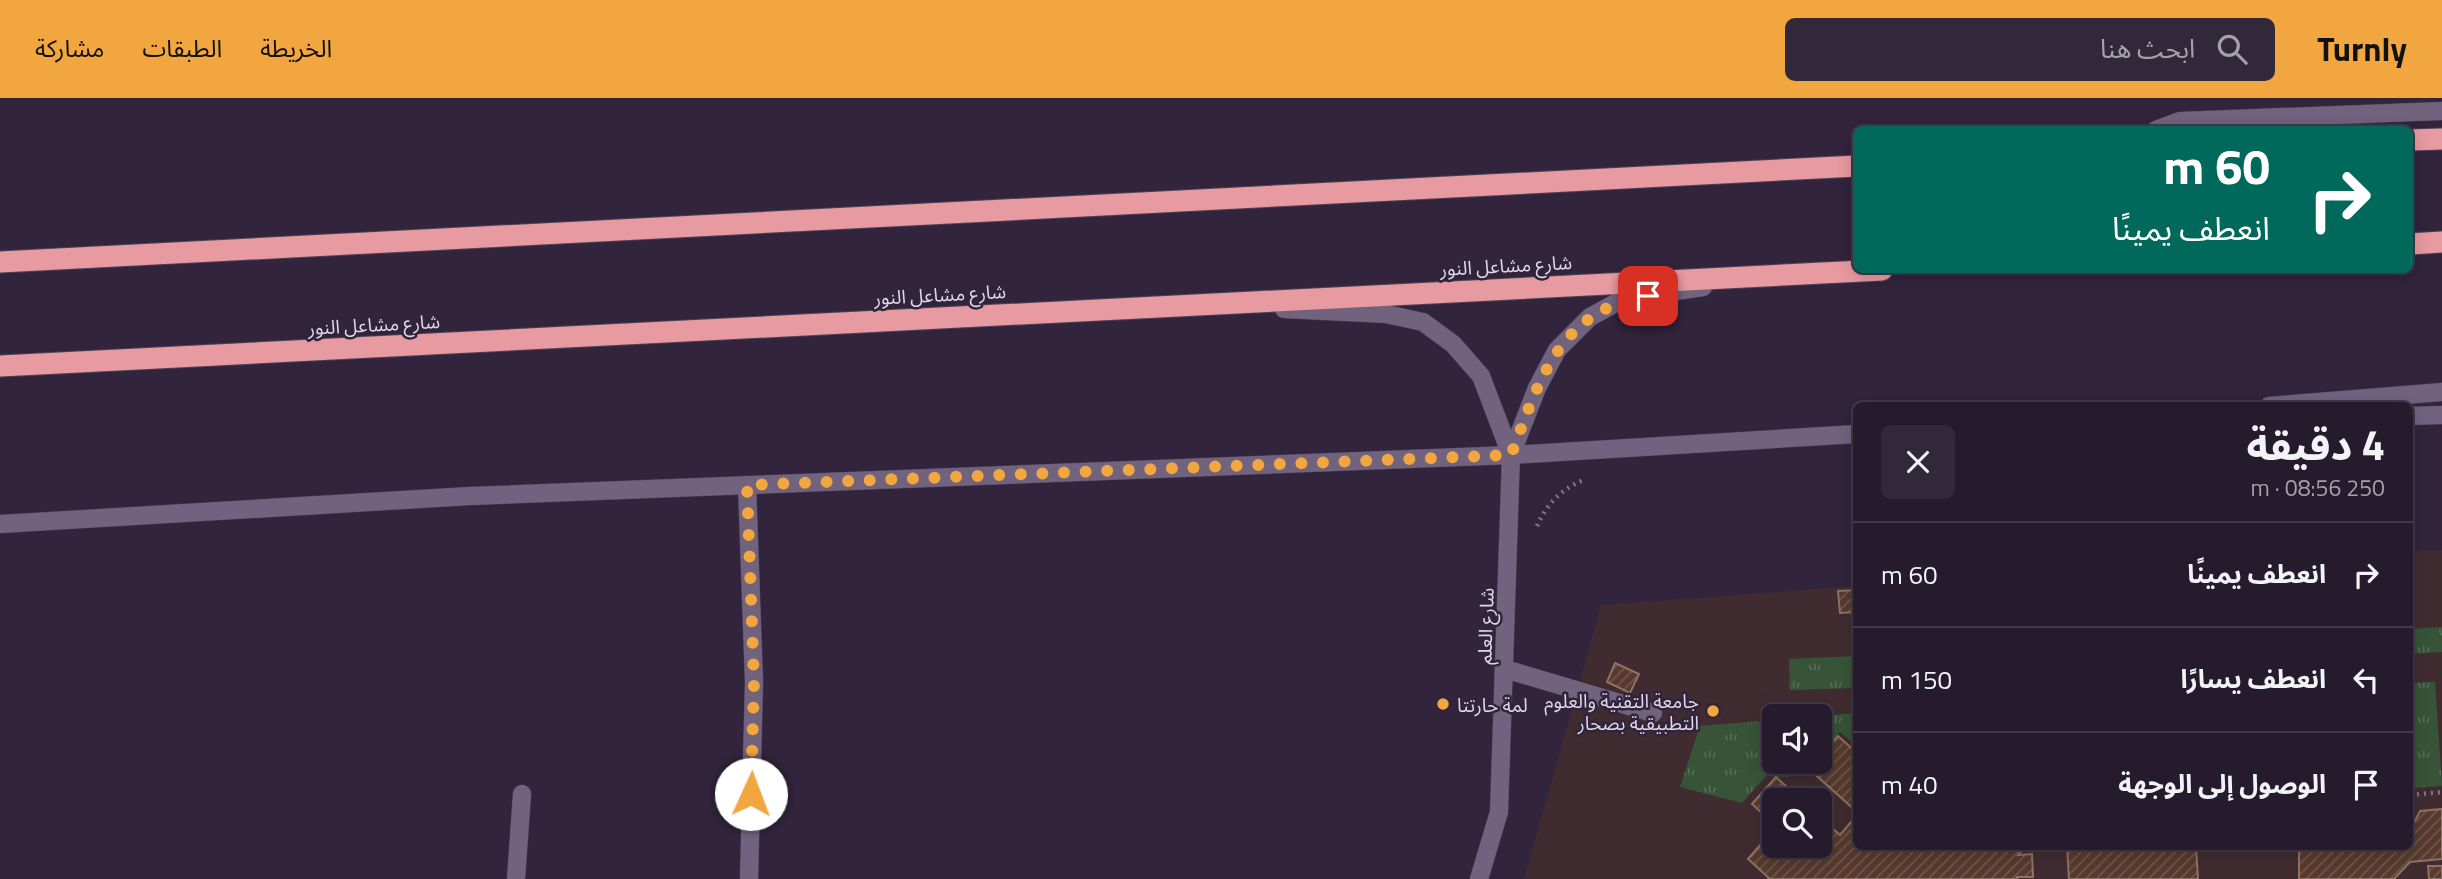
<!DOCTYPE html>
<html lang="ar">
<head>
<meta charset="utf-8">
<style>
  :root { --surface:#251b2d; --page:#312839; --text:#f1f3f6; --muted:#a3a1aa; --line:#423949; --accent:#f1a63f }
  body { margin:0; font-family:"Titillium Web","Noto Sans Arabic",sans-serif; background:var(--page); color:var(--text); direction:rtl; height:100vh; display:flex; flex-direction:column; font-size:26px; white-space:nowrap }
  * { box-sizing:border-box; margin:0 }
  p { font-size:23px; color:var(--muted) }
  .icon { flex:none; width:38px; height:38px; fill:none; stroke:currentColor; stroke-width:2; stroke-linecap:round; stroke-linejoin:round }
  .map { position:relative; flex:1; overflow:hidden; direction:ltr }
  .drawer { position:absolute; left:1853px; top:304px; width:560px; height:448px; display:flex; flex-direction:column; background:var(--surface); border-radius:10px; box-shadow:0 4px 18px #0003,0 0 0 2px var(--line); direction:rtl }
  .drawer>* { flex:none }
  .banner { position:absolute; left:1853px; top:28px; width:560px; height:147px; border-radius:10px; box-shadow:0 4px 18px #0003,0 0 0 2px var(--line); direction:rtl; background:#00695c; color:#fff; overflow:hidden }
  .buttons { position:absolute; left:1762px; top:606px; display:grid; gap:14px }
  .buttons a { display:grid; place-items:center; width:70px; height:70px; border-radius:10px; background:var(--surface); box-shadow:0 4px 18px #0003,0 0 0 2px var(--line); font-size:35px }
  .pin { position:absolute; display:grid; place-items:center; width:60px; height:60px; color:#fff; margin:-30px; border-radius:14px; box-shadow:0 4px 10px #0006 }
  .me { position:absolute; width:77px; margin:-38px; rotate:2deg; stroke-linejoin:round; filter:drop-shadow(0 0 5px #0008) }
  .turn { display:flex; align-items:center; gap:24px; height:147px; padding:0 28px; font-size:32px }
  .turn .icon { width:91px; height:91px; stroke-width:2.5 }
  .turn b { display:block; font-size:49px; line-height:60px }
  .round { display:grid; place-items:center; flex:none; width:74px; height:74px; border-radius:10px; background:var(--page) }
  .headline { display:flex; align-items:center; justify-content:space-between; height:119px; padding:0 28px }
  h1 { font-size:42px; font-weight:700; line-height:52px }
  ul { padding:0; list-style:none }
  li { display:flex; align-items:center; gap:21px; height:105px; padding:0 28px; border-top:2px solid var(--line) }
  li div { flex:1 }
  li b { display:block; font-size:26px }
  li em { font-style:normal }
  header { display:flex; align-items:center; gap:42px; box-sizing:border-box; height:98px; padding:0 35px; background:var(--accent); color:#111 }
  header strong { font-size:33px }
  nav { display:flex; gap:38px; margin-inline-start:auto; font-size:24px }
  .search { width:490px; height:63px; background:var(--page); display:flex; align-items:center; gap:18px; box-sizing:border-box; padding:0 24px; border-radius:10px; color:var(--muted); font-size:26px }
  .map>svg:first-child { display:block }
  .education { fill:#402c30; fill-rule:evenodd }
  .grass { fill:url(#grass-tufts) }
  .building { fill:url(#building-hatch); stroke:#907163; stroke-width:2 }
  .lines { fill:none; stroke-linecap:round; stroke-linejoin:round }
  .minor-casing { stroke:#4c4256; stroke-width:19 }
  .highway-casing { stroke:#4c4256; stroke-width:23 }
  .path { stroke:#80768a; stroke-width:4.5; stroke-dasharray:2 5; stroke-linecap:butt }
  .minor { stroke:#71637e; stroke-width:18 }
  .highway { stroke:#e79aa0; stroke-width:21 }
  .route { stroke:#f1a63f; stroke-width:12; stroke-dasharray:0 21.6 }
  .poi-dot { fill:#f1a63f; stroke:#31243c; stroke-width:2.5 }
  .labels { text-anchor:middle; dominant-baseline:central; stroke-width:5; stroke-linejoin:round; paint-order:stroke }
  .street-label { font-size:19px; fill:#dfd7e6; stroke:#31243c }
  .poi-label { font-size:19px; fill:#dfd7e6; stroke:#31243c; text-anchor:end }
</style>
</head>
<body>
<header>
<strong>Turnly</strong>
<div class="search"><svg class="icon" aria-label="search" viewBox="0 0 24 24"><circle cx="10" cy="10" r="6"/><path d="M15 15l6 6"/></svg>ابحث هنا</div>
<nav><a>الخريطة</a><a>الطبقات</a><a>مشاركة</a></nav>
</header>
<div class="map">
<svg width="2442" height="781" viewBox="0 0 2442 781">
  <defs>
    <pattern id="grass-tufts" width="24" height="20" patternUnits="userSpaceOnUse" patternTransform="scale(1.75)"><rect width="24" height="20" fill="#375438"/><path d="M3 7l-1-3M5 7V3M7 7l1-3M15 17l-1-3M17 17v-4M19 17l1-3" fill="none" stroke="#546c55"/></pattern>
    <pattern id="building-hatch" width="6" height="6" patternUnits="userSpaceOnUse" patternTransform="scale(1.75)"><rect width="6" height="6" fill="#573a2d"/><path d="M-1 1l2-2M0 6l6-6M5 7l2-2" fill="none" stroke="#6f564b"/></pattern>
  </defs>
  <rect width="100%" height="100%" fill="#31243c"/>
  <path class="education" d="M2442 452V781H1524L1601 507 1857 488V749H2410V453ZM1774 618H1820V663H1774ZM1774 702H1820V747H1774Z"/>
  <g class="grass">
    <polygon points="2442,529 2442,554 2410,556 2410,531"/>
    <polygon points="1857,558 1857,590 1790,592 1789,561"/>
    <polygon points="2435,584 2442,688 2410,690 2410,585"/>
    <polygon points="1857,615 1857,648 1840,634 1820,655 1820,618"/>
    <path d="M1774 622V663H1812C1799 678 1786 682 1767 677L1742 705 1680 689 1700 628Z"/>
  </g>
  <g class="building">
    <polygon points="1857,492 1857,514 1840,515 1838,493"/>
    <polygon points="1615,565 1639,576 1630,595 1607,584"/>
    <polygon points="1838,638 1857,655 1857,714 1809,671 1815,663 1820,663 1820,658"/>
    <polygon points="1776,679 1801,702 1774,702 1774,726 1752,706"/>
    <polygon points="2442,711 2442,761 2410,764 2394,781 2299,781 2299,749 2410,749 2410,733 2420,713"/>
    <polygon points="1857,717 1857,749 2025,749 2018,757 2032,756 2033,779 2017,779 2018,781 1768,781 1769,780 1748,761 1774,731 1774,747 1820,747 1820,719 1840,737"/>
    <polygon points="2067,749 2196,749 2198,781 2069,781"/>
    <polygon points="2428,768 2442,768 2442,781 2429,781"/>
  </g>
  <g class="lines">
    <defs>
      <g id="minor">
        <polyline points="2156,32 2180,23 2442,13"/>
        <polyline points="1284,211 1386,216 1423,224 1453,246 1481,278 1511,357"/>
        <polyline points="2269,308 2442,294"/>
        <polyline points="2410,318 2442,317"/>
        <polyline points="747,387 754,584 749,781"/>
        <polyline points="0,426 470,398 1511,357 1857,336"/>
        <polyline points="1505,571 1653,615"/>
        <polyline points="516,781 522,696"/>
        <polyline points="1479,781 1499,714 1511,357 1537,290 1557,252 1590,219 1623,201 1703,189"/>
      </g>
      <g id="highway">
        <polyline points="2410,42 2442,41"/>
        <polyline points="2410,146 2442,144"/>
        <polyline points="0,164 1857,68"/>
        <polyline points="0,268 1882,172"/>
      </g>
    </defs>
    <use href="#minor" class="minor-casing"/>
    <use href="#highway" class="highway-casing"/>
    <g class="path">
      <path d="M1537 428C1546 407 1562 390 1584 382"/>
      <polyline points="2410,697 2442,694"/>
    </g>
    <use href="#minor" class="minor"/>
    <use href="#highway" class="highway"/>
  </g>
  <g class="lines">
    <path class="route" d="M751 696 754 584 747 387 1511 357C1539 284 1559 211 1648 198"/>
  </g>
  <g class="poi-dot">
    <circle cx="1443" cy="606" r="7"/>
    <circle cx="1713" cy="613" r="7"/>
  </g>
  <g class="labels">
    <g class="street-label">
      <text transform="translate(1506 167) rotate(-3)">شارع مشاعل النور</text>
      <text transform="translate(940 196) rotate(-3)">شارع مشاعل النور</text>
      <text transform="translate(374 226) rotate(-3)">شارع مشاعل النور</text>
      <text transform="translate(1485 528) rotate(-88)">شارع العلم</text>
    </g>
    <g class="poi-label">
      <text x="1699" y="602">جامعة التقنية والعلوم<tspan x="1699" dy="22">التطبيقية بصحار</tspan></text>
      <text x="1457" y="606" text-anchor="start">لمة حارتتا</text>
    </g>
  </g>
</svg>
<div class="buttons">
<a><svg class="icon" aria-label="sound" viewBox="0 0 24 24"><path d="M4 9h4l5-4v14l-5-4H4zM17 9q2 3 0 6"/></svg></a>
<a><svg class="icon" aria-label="search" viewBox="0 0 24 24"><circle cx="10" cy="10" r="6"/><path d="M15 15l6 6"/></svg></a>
</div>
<div class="pin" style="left:1648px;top:198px;background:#d93025"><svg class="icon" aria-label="arrive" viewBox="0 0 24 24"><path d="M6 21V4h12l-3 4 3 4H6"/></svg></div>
<svg class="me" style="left:751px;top:696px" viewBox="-20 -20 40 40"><circle r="19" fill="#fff"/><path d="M0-13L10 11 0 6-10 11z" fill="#f1a63f"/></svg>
<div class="banner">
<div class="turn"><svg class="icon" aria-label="right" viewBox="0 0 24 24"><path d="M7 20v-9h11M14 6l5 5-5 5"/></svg><div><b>60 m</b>انعطف يمينًا</div></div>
</div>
<section class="drawer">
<div class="headline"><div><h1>4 دقيقة</h1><p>250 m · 08:56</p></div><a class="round"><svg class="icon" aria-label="close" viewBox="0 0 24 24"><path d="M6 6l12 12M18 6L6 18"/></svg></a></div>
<ul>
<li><svg class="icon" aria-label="right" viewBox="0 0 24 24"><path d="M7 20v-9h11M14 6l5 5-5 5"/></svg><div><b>انعطف يمينًا</b></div><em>60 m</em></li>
<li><svg class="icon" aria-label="left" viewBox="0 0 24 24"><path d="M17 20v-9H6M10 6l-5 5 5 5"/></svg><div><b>انعطف يسارًا</b></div><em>150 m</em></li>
<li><svg class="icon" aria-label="arrive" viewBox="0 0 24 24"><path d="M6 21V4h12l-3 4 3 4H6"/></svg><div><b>الوصول إلى الوجهة</b></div><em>40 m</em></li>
</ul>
</section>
</div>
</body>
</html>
